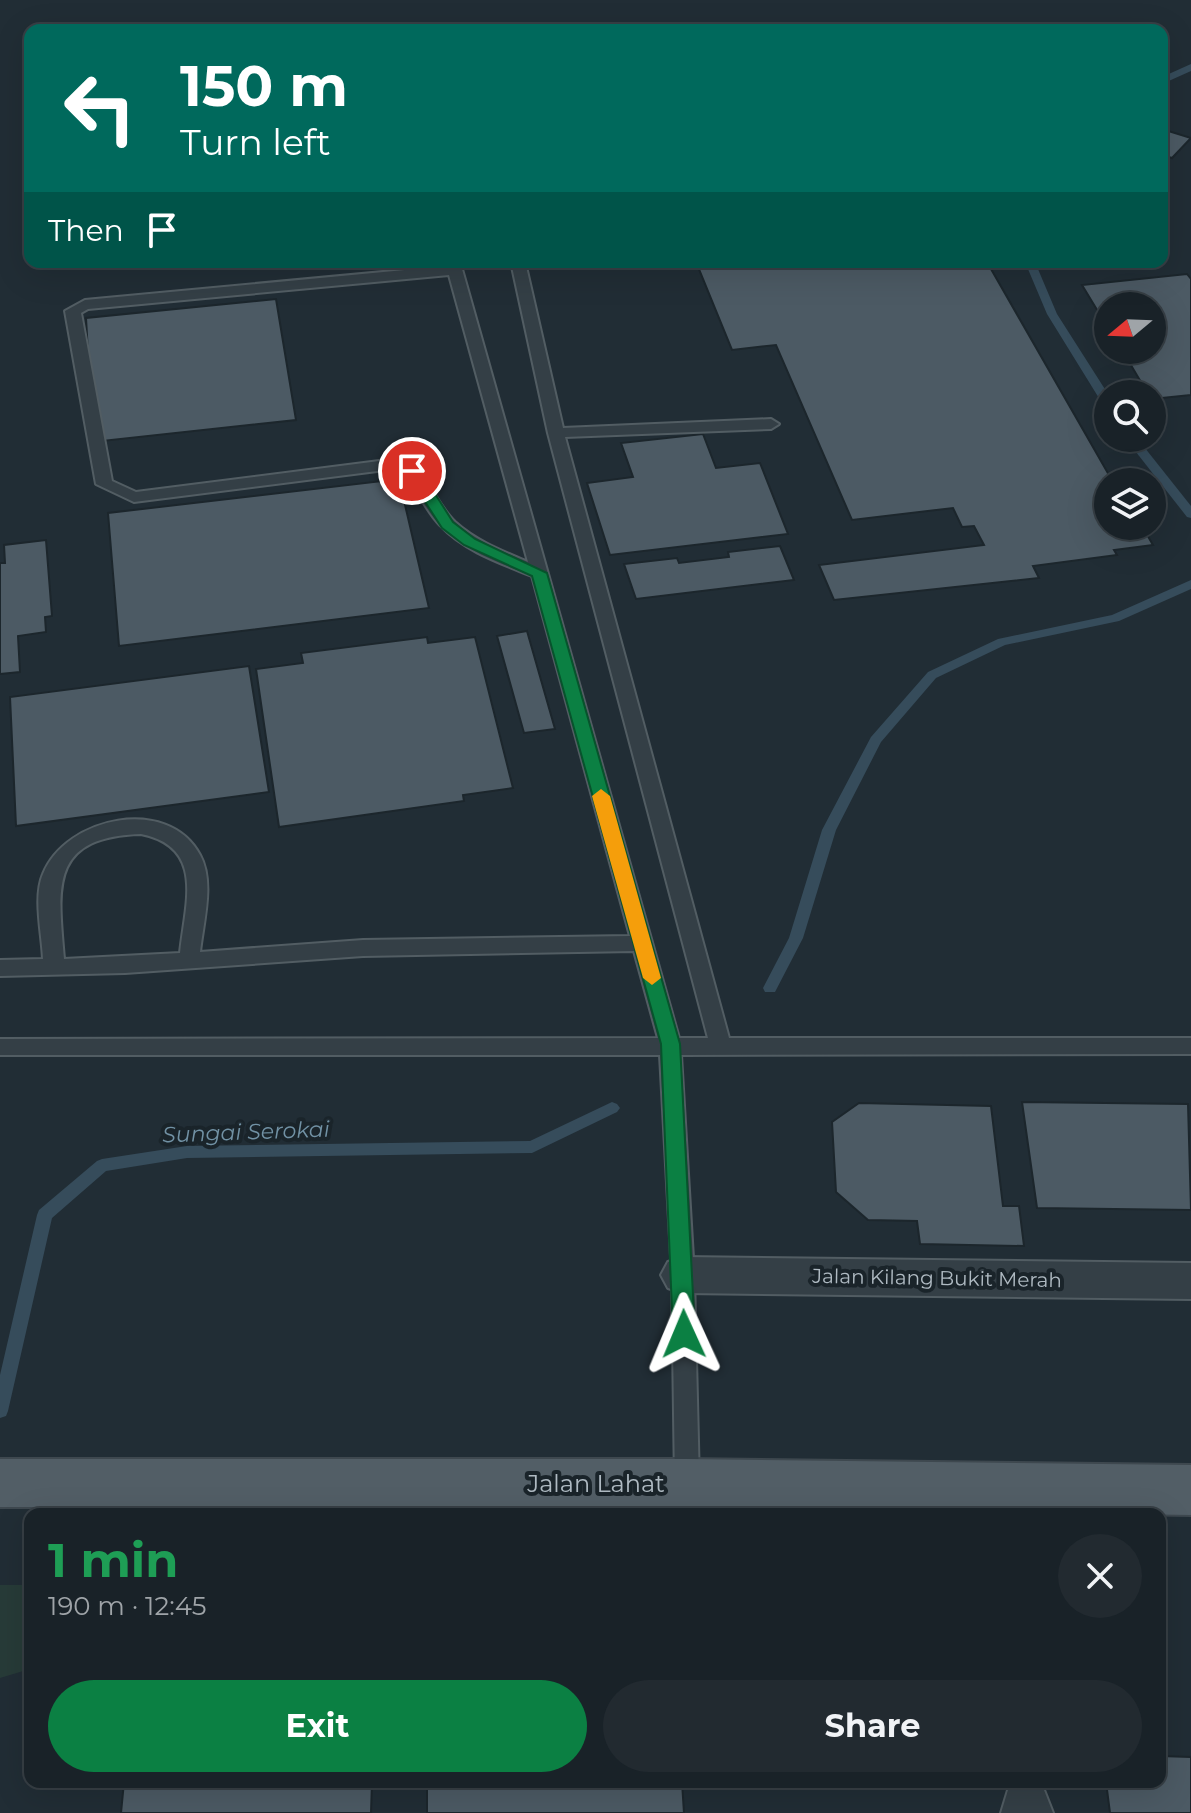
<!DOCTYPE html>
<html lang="en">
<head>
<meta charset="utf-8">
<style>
  :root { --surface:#192228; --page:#222a30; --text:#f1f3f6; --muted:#9fa4a8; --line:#373f45; --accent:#0b8043 }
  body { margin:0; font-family:Montserrat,sans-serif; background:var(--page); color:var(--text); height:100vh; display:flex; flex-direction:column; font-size:30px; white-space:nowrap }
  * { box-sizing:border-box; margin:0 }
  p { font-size:26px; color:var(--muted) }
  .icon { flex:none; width:44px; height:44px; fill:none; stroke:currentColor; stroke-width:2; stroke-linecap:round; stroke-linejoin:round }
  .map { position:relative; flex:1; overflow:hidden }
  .details { position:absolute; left:24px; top:1508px; width:1142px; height:280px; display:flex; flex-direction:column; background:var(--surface); border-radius:16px; box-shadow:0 8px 32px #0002,0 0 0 2px var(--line) }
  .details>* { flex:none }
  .banner { position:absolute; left:24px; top:24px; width:1144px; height:244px; border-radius:16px; box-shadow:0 8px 32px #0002,0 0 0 2px var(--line); background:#00695c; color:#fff; overflow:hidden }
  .needle { width:52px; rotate:251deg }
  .controls { position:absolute; left:1094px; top:292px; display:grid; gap:16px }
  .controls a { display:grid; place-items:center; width:72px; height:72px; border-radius:50%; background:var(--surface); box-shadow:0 8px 32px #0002,0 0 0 2px var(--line); font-size:40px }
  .pin { position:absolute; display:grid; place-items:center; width:68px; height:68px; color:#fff; margin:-34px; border:4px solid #fff; border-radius:50%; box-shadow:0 2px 8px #0007 }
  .me { position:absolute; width:88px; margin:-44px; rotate:359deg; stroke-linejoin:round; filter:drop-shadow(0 0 6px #0008) }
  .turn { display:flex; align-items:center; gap:28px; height:168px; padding:0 24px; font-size:36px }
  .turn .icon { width:104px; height:104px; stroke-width:2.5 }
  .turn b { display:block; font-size:56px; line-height:68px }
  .then { display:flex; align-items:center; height:76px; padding:0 24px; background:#0003; gap:16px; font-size:30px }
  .round { display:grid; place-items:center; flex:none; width:84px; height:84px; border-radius:42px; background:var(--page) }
  .overview { display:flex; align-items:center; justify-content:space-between; height:136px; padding:0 24px }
  h1 { font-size:48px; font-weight:700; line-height:60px; color:#1e9e55 }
  .action { display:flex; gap:16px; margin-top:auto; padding:16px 24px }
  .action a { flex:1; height:92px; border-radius:48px; background:var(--accent); color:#fff; font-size:32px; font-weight:700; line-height:92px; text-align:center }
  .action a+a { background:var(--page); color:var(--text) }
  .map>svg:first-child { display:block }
  .green { fill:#273b38 }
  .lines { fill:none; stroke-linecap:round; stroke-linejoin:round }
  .stream { fill:#364c5b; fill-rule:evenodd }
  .building { fill:#4c5a64; stroke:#1c262c; stroke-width:2 }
  .service-casing { stroke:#525d63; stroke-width:4 }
  .minor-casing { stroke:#525d63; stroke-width:4 }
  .primary-casing { stroke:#3e484f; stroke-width:4 }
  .service { fill:#343f46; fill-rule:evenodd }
  .minor { fill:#343f46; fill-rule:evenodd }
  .primary { fill:#525e66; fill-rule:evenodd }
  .route { fill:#0b8043; stroke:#07532c; stroke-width:2 }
  .slow { fill:#f59e0b }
  .labels { text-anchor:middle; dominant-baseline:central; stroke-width:8; stroke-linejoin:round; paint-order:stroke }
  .street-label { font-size:20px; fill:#afbac2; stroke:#1a242a }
  .water-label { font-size:22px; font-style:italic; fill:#7191a4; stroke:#1a242a }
  .near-street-label { font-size:24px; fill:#afbac2; stroke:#1a242a }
</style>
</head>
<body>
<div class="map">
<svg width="1191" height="1813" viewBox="0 0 1191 1813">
  <rect width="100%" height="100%" fill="#212d35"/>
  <polygon class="green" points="0,1585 30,1585 30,1669 0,1678"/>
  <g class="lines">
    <g class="stream">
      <polygon points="1191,64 1191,71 1162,84 1162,77"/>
      <polygon points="1025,262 1035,262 1057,314 1108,394 1108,406 1102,403 1047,314"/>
      <polygon points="1125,438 1137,438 1191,506 1191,518 1187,517"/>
      <polygon points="1191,580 1191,589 1119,621 1005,645 936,678 881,742 836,830 803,938 775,992 765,992 763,988 789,938 822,830 871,737 928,672 998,639 1112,615"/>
      <polygon points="612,1102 617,1104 620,1108 617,1112 532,1153 187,1158 106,1171 52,1218 8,1411 6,1416 0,1418 0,1375 37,1215 39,1210 97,1161 102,1159 187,1146 530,1141"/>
    </g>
  </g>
  <g class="building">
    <polygon points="1162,129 1191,138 1172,158 1162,155"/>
    <polygon points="696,262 987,262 1113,482 1108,482 1108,526 1142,526 1153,545 1114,550 1117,555 1033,566 1039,578 834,600 819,565 984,545 974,526 962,527 953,508 852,520 776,345 732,350"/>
    <polygon points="1187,274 1191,279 1191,395 1152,399 1152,394 1148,394 1122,350 1152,350 1152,306 1108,306 1108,328 1082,285"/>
    <polygon points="276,299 296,420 93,442 86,318"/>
    <polygon points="703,434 716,468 760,463 788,534 610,555 587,483 633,477 621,443"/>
    <polygon points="399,479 429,608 119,646 108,513"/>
    <polygon points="46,540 52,616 45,617 46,632 18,636 20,672 0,674 0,563 5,563 4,545"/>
    <polygon points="780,546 794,580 636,599 624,564 677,558 679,563 729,557 728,552"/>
    <polygon points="527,631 555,729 524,733 497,636"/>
    <polygon points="427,637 428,643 475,637 513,788 463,795 464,801 279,827 256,669 303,663 301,653"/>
    <polygon points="249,666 269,792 16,826 10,697"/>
    <polygon points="1022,1102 1188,1104 1191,1210 1037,1208"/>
    <polygon points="859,1103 991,1106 1003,1206 1019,1206 1024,1246 920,1244 917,1221 868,1220 836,1192 832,1122"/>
    <polygon points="1160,1756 1191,1757 1191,1813 1110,1813 1106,1782 1160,1782"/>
    <polygon points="124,1782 372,1782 371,1813 121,1813"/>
    <polygon points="427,1782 682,1782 684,1813 427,1813"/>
  </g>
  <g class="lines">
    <defs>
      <path id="service" d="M446 262H460L679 1038H708L548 433 511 262H525L563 428 771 419 779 424 771 429 565 437 729 1038H1191V1054L681 1055 694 1275 699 1483 696 1491 687 1494 678 1491 675 1483 672 1275 660 1055H0V1039L658 1038 634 951 363 956 125 973 0 976V960L43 959C42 934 33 897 43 874 66 817 168 795 200 855 215 882 203 923 200 952L363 940 630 936 532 576C500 563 464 551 440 525 422 507 417 481 393 469L134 502 96 484 65 311 85 300 447 266ZM449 275 528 562C502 551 476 541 455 522 433 501 428 468 395 459L136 492 112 481 81 313 88 309ZM141 834C206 847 185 904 180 953L64 959C58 887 49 837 141 834Z"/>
      <g id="minor">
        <polygon points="683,1257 1191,1263 1191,1299 683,1293 668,1288 661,1275 668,1262"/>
        <polygon points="1026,1782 1044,1790 1053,1813 1001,1813 1008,1790"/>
      </g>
      <polygon id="primary" points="0,1459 687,1459 1191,1465 1191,1515 687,1507 0,1507"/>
    </defs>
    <use href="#service" class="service-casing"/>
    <use href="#minor" class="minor-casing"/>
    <use href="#primary" class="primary-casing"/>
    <use href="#service" class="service"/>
    <use href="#minor" class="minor"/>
    <use href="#primary" class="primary"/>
  </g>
  <polygon class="route" points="412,466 418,467 453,522 475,539 547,573 680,1044 695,1334 692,1341 676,1341 673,1334 661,1044 532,576 464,545 442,528 405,471"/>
  <polygon class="slow" points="601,789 610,796 661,978 652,985 643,978 592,796"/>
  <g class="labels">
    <g class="street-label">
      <text transform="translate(937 1278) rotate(1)">Jalan Kilang Bukit Merah</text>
    </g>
    <g class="water-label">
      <text transform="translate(246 1132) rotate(-2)">Sungai Serokai</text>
    </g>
    <g class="near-street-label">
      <text x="596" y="1483">Jalan Lahat</text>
    </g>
  </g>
</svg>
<div class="controls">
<a><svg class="needle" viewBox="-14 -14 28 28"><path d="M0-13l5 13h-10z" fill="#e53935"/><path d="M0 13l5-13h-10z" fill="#9fa4a8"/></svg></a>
<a><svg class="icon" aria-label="search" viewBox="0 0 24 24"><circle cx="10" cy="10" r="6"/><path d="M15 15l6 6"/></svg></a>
<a><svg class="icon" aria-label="layers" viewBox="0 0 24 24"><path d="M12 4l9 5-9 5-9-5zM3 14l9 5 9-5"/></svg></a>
</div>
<div class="pin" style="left:412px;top:471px;background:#d93025"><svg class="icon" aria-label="arrive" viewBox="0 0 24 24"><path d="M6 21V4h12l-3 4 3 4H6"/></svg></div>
<svg class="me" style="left:684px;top:1334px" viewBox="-20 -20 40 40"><path d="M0-17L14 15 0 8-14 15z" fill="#0b8043" stroke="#fff" stroke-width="4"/></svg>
<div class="banner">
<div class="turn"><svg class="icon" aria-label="left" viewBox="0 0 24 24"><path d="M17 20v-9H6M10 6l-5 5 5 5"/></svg><div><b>150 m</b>Turn left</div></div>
<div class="then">Then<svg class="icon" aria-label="arrive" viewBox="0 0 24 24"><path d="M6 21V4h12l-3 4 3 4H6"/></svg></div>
</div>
<section class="details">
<div class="overview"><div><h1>1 min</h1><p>190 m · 12:45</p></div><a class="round"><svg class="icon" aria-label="close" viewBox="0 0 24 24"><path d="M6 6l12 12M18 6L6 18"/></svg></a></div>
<div class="action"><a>Exit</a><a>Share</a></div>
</section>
</div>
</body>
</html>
